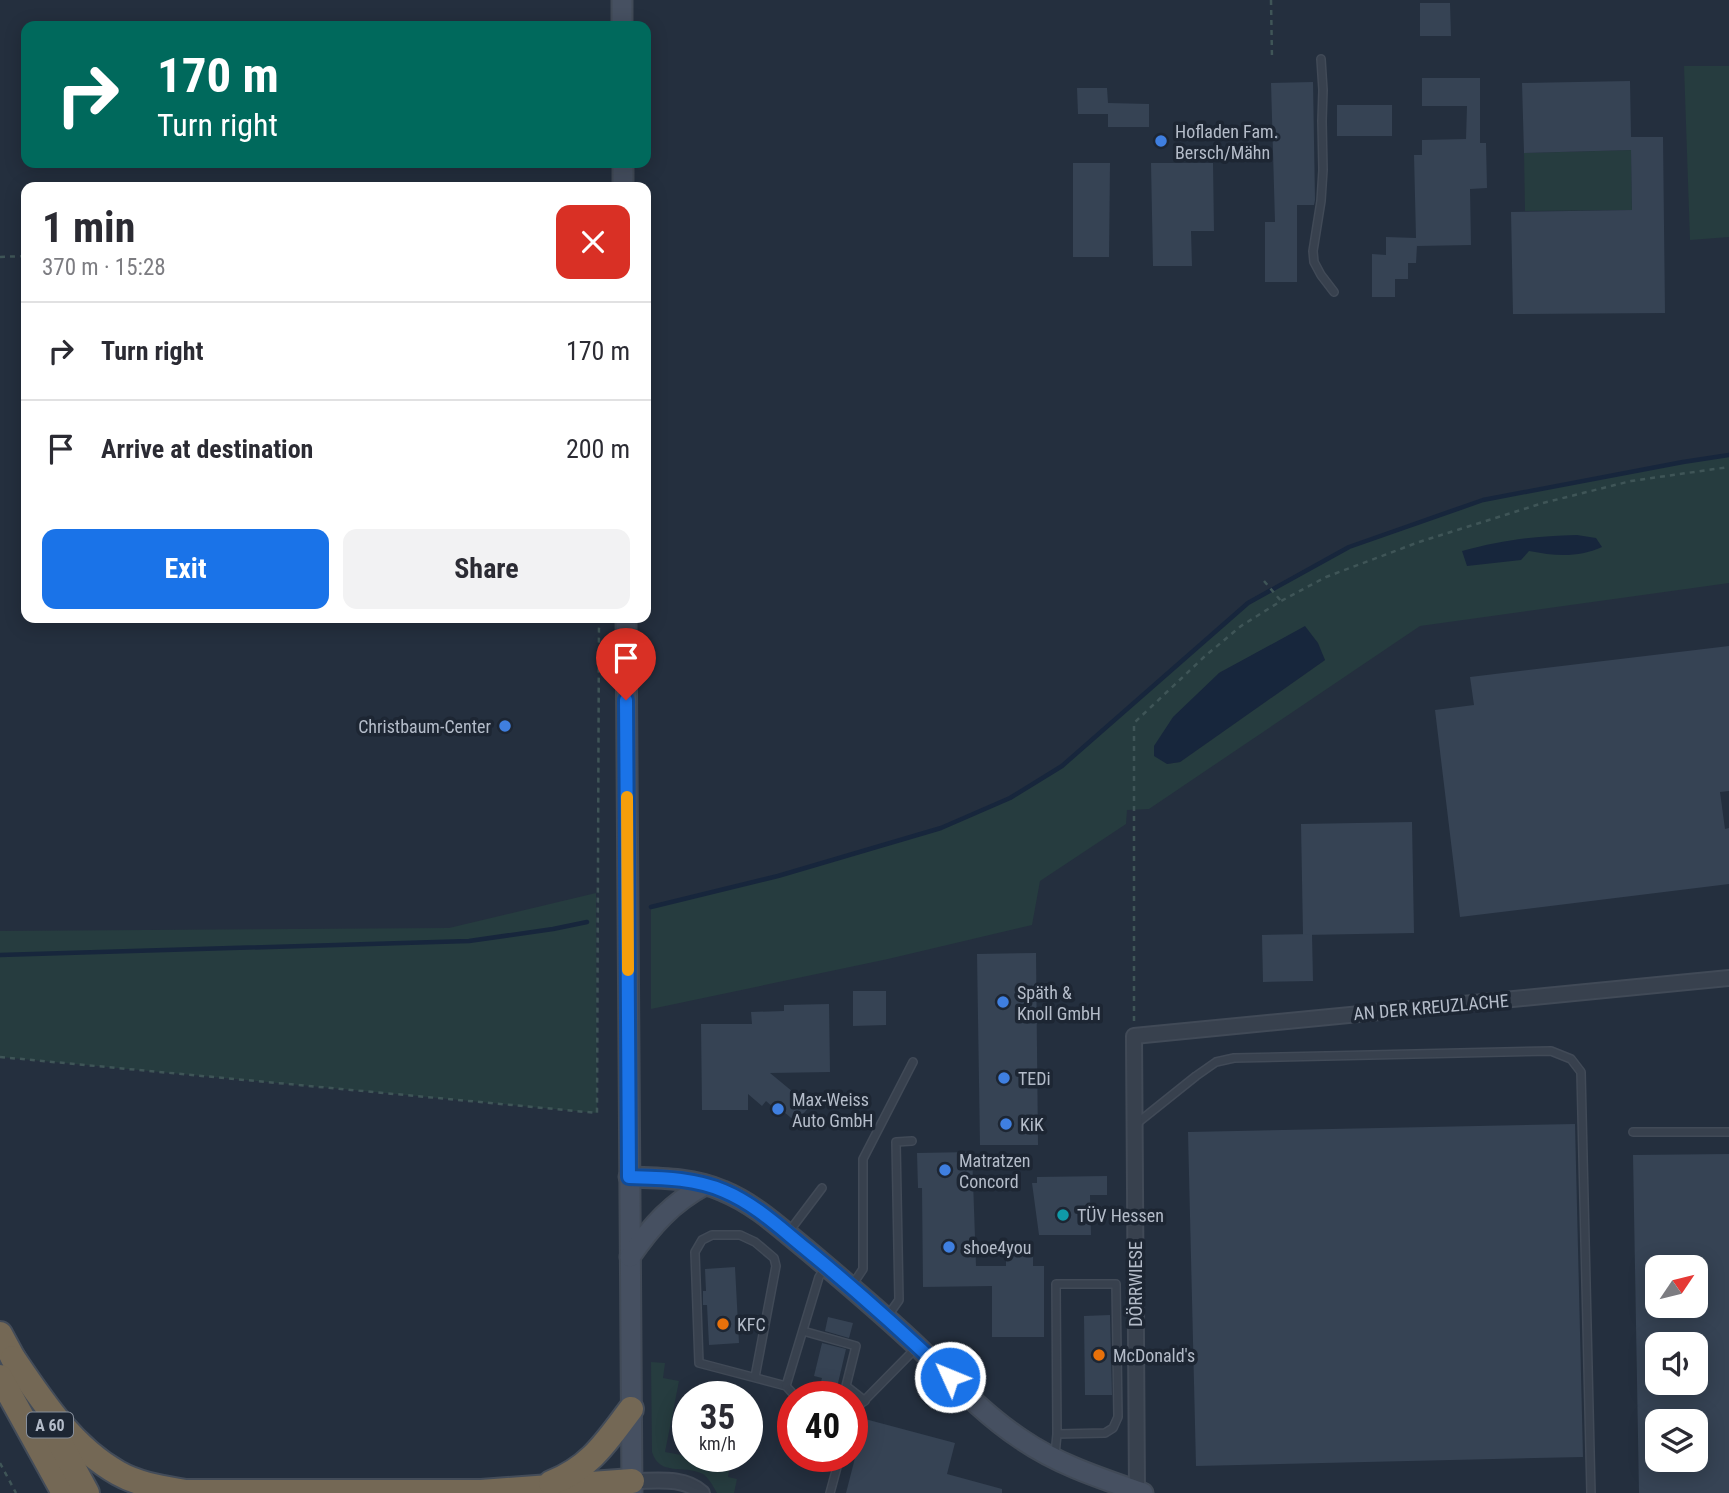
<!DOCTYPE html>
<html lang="en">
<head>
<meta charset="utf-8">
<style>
  :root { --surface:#fff; --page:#f2f2f3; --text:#2b2b33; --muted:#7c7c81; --line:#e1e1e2; --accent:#1a73e8 }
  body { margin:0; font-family:"Roboto Condensed",sans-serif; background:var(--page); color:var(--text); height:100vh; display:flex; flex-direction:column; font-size:26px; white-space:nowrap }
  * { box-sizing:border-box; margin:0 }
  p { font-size:23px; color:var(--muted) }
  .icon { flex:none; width:38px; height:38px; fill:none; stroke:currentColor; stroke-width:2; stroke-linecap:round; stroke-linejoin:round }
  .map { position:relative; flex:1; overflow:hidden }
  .drawer { position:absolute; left:21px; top:182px; width:630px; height:441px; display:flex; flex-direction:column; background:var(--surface); border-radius:14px; box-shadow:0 4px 18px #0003 }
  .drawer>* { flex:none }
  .guide { position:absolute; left:21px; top:21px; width:630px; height:147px; border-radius:14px; box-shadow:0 4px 18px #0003; background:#00695c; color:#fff; overflow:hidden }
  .needle { width:46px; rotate:55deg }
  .tools { position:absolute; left:1645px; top:1255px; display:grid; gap:14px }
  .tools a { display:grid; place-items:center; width:63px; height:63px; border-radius:14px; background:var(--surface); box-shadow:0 4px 18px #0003; font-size:35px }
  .speed { position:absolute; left:672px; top:1381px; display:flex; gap:14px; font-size:35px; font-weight:700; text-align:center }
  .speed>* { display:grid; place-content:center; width:91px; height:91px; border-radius:50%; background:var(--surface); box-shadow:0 4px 18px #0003; line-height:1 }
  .speed small { font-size:18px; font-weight:400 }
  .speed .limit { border:10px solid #d22; background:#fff; color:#111 }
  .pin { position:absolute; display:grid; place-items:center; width:60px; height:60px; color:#fff; margin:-72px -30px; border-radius:50% 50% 50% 0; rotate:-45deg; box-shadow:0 0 7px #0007 }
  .pin .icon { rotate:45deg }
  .me { position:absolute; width:77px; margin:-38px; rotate:314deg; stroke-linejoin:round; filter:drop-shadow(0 0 5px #0008) }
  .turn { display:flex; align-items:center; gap:24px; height:147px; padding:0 21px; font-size:32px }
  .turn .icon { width:91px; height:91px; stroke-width:2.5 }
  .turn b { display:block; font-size:49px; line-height:60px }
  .round { display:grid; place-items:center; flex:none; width:74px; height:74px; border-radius:14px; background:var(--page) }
  .headline { display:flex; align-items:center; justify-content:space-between; height:119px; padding:0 21px }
  h1 { font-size:42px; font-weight:700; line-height:52px }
  .button { display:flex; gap:14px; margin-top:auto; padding:14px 21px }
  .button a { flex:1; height:80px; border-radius:14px; background:var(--accent); color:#fff; font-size:28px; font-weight:700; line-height:80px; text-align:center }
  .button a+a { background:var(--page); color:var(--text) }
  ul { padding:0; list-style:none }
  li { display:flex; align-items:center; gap:21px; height:98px; padding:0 21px; border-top:2px solid var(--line) }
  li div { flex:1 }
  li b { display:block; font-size:26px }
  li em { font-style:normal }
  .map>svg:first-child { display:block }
  .green { fill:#263c3f; fill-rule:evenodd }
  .water { fill:#17263c }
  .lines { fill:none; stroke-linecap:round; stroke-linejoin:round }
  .stream { stroke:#17263c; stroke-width:4.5 }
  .building { fill:#364354; fill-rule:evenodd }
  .lane-casing { stroke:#414a57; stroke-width:10 }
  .street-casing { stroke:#414a57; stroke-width:18 }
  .secondary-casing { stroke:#414a57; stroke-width:23 }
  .highway-casing { stroke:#434c59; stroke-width:28 }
  .path { stroke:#3f5557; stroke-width:2.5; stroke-dasharray:5 5; stroke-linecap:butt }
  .lane { stroke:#38414e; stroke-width:7 }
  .street { stroke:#38414e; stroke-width:14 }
  .secondary { stroke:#465061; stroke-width:19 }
  .highway { stroke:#746855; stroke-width:24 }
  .route-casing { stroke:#114b97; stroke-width:18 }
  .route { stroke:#1a73e8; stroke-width:12 }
  .slow { stroke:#f59e0b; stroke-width:12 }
  .shop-dot { fill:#3f7fe0; stroke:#1d2633; stroke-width:2.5 }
  .culture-dot { fill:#0f9aa8; stroke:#1d2633; stroke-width:2.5 }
  .food-dot { fill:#e8710a; stroke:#1d2633; stroke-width:2.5 }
  .labels { text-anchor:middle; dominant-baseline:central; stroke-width:7; stroke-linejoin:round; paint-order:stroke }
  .shield { fill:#1d2633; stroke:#878f9c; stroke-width:2 }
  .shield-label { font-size:16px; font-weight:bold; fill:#b4bcc9 }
  .poi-label { font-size:18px; fill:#b4bcc9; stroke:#1d2633; text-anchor:start }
  .street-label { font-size:18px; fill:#b4bcc9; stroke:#1d2633 }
</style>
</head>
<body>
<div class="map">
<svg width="1729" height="1493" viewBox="0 0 1729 1493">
  <rect width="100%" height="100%" fill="#242f3e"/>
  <g class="green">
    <polygon points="1684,66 1729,66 1729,237 1690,240"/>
    <polygon points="1631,150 1632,210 1525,211 1524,153"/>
    <path d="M1729 455V583L1420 626 1149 809 1127 810 1126 824 1040 881 1032 925 888 959 651 1009V907L778 876 941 828 1010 798 1062 765 1248 603 1349 547 1483 500 1683 462ZM1305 627 1325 660 1180 762 1167 764 1219 673Z"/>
    <polygon points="596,893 597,1113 0,1057 0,931 449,928"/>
    <path d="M651 1362 665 1363 663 1378 679 1381 665 1452 730 1464 728 1477 737 1479 734 1493H717C713 1486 709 1478 703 1474 683 1464 660 1477 652 1452Z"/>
  </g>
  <g class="water">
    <path d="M1577 535 1596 538 1602 547C1578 558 1555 556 1529 551L1521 560 1467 566 1462 551C1503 540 1534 536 1577 535Z"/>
    <polygon points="1305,626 1318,643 1325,660 1180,762 1167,764 1154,756 1154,746 1173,717 1219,673"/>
  </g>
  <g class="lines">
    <g class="stream">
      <polyline points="651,907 778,876 941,828 1010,798 1062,766 1248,603 1349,547 1483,500 1683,462 1729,455"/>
      <polyline points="0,955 469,941 553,929 587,922"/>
    </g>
  </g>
  <g class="building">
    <polygon points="1420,3 1450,3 1451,36 1420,36"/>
    <polygon points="1422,78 1480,78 1480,143 1486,143 1487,188 1470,189 1471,245 1417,246 1417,245 1416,263 1408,263 1408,279 1395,279 1395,297 1372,297 1372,254 1386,255 1386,237 1416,238 1414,155 1422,155 1422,140 1466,139 1467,106 1422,106"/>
    <polygon points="1630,81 1631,137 1663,137 1665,313 1513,314 1511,212 1632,210 1631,150 1524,153 1522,83"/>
    <polygon points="1313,82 1315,200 1314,205 1297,205 1297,282 1265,282 1265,222 1275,222 1271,83"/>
    <polygon points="1077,88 1107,88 1108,103 1149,104 1149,127 1108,127 1108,114 1078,114"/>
    <rect x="1337" y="105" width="55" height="31"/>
    <polygon points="1073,163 1110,163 1109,257 1073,257"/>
    <polygon points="1151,163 1213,163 1214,231 1191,231 1192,266 1153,266"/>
    <polygon points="1729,646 1729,791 1720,792 1725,829 1729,828 1729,884 1460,917 1435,710 1474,705 1470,677"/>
    <polygon points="1412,822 1414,933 1303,935 1301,824"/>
    <polygon points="1312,934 1313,981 1263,982 1262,935"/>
    <polygon points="1036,953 1038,1145 980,1145 977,954"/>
    <polygon points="853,991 886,991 886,1025 853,1026"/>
    <polygon points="829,1004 830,1072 770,1073 810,1106 796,1122 784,1112 782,1115 766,1101 762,1106 748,1094 748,1110 702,1110 701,1024 752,1024 751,1012 784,1011 784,1005"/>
    <polygon points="1575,1124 1583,1457 1196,1466 1188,1132"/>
    <polygon points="972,1152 976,1266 1006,1266 1006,1254 1033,1254 1033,1266 1044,1266 1044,1337 992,1337 992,1286 923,1287 922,1188 918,1188 917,1153"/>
    <path d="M1729 1154V1493H1639L1633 1155ZM1657 1267H1696V1306H1657ZM1657 1344H1696V1382H1657ZM1657 1421H1696V1460H1657Z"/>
    <polygon points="1107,1176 1107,1195 1090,1195 1091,1235 1039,1235 1032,1183 1037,1183 1037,1177"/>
    <polygon points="735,1267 739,1343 709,1345 707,1305 703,1305 703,1291 706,1291 705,1269"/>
    <polygon points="1110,1315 1112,1395 1085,1395 1084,1316"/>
    <polygon points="828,1317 853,1323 849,1338 825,1331"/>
    <polygon points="822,1343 846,1349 835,1396 818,1393 822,1378 814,1376"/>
    <polygon points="865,1419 955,1443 947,1474 1002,1489 1002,1493 846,1493"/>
  </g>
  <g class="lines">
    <defs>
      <g id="lane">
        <polyline points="1321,59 1323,90 1322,121 1323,170 1321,201 1313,251 1314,262 1321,275 1334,292"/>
        <polyline points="1136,1124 1196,1076 1216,1062 1234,1058 1551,1051 1571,1059 1581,1072 1591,1493"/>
        <polyline points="1633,1132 1729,1132"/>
        <polyline points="788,1233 822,1188"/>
        <polyline points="851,1287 863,1269 863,1159 913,1062"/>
        <polyline points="887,1317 899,1300 896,1142 912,1141"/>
        <polyline points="803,1331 856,1346 846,1386 865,1401"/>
        <polyline points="755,1377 776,1266 774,1258 755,1242 740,1235 712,1235 702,1240 695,1252 699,1363 786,1386 795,1396"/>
        <polyline points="786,1386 819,1277 826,1267"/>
        <polyline points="852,1413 917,1347"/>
        <polyline points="1055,1455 1057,1434 1056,1284 1116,1284 1118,1417 1113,1428 1105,1433 1057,1434"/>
        <polyline points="830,1493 840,1456"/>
      </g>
      <g id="street">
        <path d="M632 1481C655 1481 684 1476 702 1493"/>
        <polyline points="1137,1491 1134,1036 1729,978"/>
      </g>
      <g id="secondary">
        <polyline points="622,0 622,26"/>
        <polyline points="623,163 623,187"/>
        <polyline points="626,618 632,1493"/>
        <path d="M629 1177C661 1178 694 1178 723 1191 755 1204 780 1228 806 1249 844 1281 882 1313 918 1347 951 1379 983 1414 1021 1439 1059 1465 1100 1478 1143 1493"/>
        <path d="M630 1257C652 1225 672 1203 705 1185"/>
      </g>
      <g id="highway">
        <polyline points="0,1334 21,1373"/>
        <path d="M13 1358C42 1401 72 1447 118 1473 139 1485 163 1488 186 1492H481L632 1481"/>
        <polyline points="0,1377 64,1493"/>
        <polyline points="51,1426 87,1493"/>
        <path d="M551 1483C591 1467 606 1442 631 1409"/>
      </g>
    </defs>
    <use href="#lane" class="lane-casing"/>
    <use href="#street" class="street-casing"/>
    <use href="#secondary" class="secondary-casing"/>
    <use href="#highway" class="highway-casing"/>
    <g class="path">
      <polyline points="1271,0 1272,59"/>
      <polyline points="0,257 26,256"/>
      <polyline points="1264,581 1281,601"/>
      <polyline points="1134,1021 1134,723 1204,657 1241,626 1281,601 1326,577 1419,542 1543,503 1631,481 1729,467"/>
      <polyline points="0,1057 597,1113 599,618"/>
      <polyline points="0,1463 16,1493"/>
    </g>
    <use href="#lane" class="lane"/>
    <use href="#street" class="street"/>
    <use href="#secondary" class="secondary"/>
    <use href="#highway" class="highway"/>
  </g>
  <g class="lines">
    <defs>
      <path id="route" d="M626 700 629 1177C661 1178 694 1178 724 1191 755 1204 780 1228 806 1249 856 1290 904 1333 950 1377"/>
    </defs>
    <use href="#route" class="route-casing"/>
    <use href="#route" class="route"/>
    <polyline class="slow" points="627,797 628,970"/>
  </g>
  <g class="shop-dot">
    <circle cx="1161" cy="141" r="7"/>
    <circle cx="505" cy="726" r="7"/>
    <circle cx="1003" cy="1002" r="7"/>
    <circle cx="1004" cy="1078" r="7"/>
    <circle cx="778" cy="1109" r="7"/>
    <circle cx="1006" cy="1124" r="7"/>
    <circle cx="945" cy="1170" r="7"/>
    <circle cx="949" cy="1247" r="7"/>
  </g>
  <circle class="culture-dot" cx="1063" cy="1215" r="7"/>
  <g class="food-dot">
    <circle cx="723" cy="1324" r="7"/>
    <circle cx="1099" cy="1355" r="7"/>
  </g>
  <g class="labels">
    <rect class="shield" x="27" y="1412.5" width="46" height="25" rx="5"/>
    <g class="shield-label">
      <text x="50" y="1425">A 60</text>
    </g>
    <g class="poi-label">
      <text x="1175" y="131">Hofladen Fam.<tspan x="1175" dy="21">Bersch/Mähn</tspan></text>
      <text x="491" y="726" text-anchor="end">Christbaum-Center</text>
      <text x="1017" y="992">Späth &amp;<tspan x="1017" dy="21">Knoll GmbH</tspan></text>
      <text x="1018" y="1078">TEDi</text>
      <text x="792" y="1099">Max-Weiss<tspan x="792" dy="21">Auto GmbH</tspan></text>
      <text x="1020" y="1124">KiK</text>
      <text x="959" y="1160">Matratzen<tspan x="959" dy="21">Concord</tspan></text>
      <text x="1077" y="1215">TÜV Hessen</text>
      <text x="963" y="1247">shoe4you</text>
      <text x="737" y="1324">KFC</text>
      <text x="1113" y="1355">McDonald's</text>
    </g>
    <g class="street-label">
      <text transform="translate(1431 1007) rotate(-5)">AN DER KREUZLACHE</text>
      <text transform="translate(1135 1284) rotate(-90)">DÖRRWIESE</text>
    </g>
  </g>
</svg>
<div class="tools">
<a><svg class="needle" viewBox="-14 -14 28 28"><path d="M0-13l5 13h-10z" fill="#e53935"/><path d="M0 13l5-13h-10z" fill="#7c7c81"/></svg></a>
<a><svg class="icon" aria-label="sound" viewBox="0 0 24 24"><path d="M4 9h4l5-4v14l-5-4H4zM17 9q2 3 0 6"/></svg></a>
<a><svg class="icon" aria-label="layers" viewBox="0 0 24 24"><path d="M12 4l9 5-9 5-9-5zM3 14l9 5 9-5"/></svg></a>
</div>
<div class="speed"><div>35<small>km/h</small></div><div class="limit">40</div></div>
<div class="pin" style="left:626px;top:700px;background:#d93025"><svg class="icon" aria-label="arrive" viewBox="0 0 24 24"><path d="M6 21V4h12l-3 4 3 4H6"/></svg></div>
<svg class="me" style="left:950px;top:1377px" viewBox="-20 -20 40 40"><circle r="17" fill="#1a73e8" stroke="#fff" stroke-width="3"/><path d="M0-11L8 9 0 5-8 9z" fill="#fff"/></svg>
<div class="guide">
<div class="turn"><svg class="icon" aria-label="right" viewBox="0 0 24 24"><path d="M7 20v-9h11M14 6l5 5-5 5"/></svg><div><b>170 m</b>Turn right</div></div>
</div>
<section class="drawer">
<div class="headline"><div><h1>1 min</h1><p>370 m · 15:28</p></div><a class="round" style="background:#d93025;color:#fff"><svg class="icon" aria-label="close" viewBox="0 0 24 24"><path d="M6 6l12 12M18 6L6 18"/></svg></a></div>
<ul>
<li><svg class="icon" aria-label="right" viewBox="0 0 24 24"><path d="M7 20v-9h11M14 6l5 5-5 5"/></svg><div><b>Turn right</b></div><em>170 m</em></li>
<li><svg class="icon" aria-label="arrive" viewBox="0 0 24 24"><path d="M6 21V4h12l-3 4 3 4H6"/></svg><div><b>Arrive at destination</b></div><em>200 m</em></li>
</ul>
<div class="button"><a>Exit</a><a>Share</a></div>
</section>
</div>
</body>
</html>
